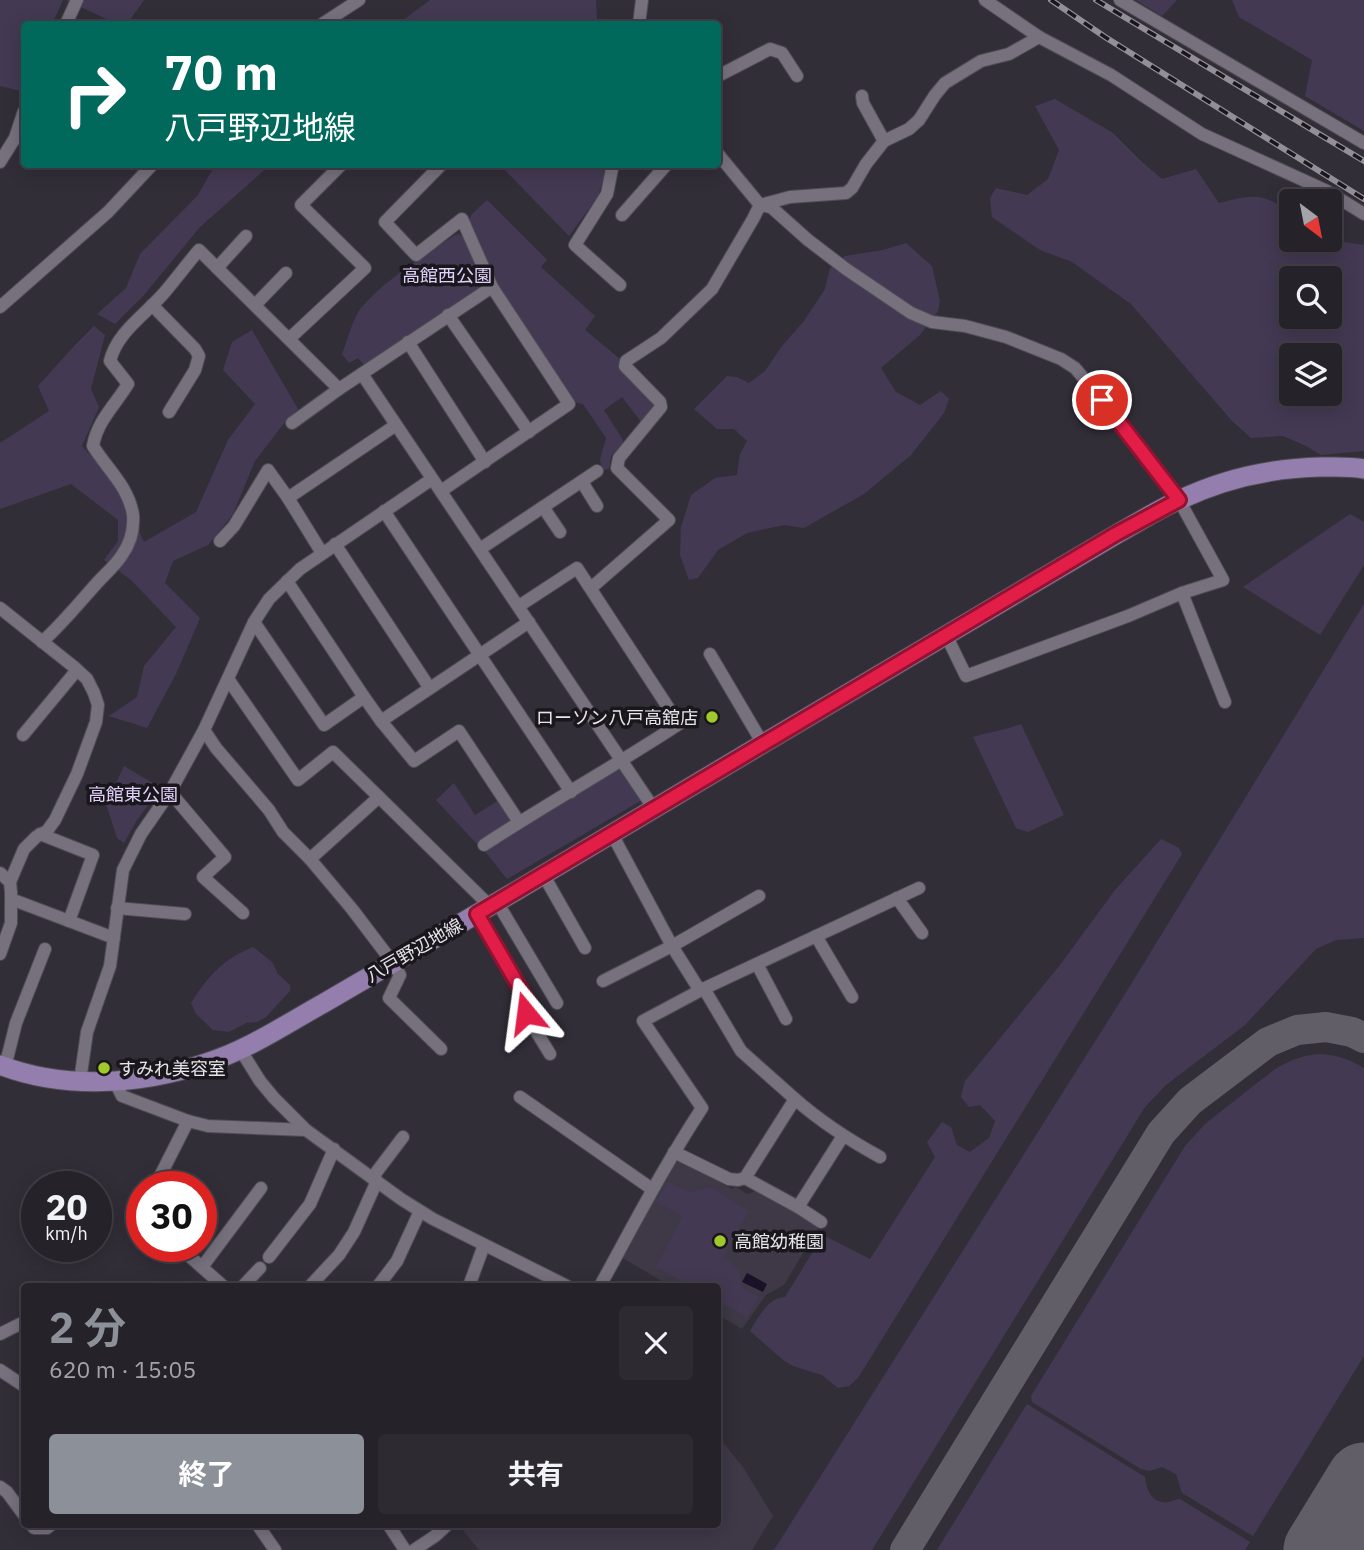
<!DOCTYPE html>
<html lang="ja">
<head>
<meta charset="utf-8">
<style>
  :root { --surface:#26222a; --page:#2e2a32; --text:#f1f3f6; --muted:#a4a4a8; --line:#423f47; --accent:#8c9099 }
  body { margin:0; font-family:"IBM Plex Sans","Noto Sans JP",sans-serif; background:var(--page); color:var(--text); height:100vh; display:flex; flex-direction:column; font-size:26px; white-space:nowrap }
  * { box-sizing:border-box; margin:0 }
  p { font-size:23px; color:var(--muted) }
  .icon { flex:none; width:38px; height:38px; fill:none; stroke:currentColor; stroke-width:2; stroke-linecap:round; stroke-linejoin:round }
  .map { position:relative; flex:1; overflow:hidden }
  .panel { position:absolute; left:21px; top:1283px; width:700px; height:245px; display:flex; flex-direction:column; background:var(--surface); border-radius:7px; box-shadow:0 4px 18px #0003,0 0 0 2px var(--line) }
  .panel>* { flex:none }
  .guide { position:absolute; left:21px; top:21px; width:700px; height:147px; border-radius:7px; box-shadow:0 4px 18px #0003,0 0 0 2px var(--line); background:#00695c; color:#fff; overflow:hidden }
  .needle { width:46px; rotate:148deg }
  .fabs { position:absolute; left:1279px; top:189px; display:grid; gap:14px }
  .fabs a { display:grid; place-items:center; width:63px; height:63px; border-radius:7px; background:var(--surface); box-shadow:0 4px 18px #0003,0 0 0 2px var(--line); font-size:35px }
  .speed { position:absolute; left:21px; top:1171px; display:flex; gap:14px; font-size:35px; font-weight:700; text-align:center }
  .speed>* { display:grid; place-content:center; width:91px; height:91px; border-radius:50%; background:var(--surface); box-shadow:0 4px 18px #0003,0 0 0 2px var(--line); line-height:1 }
  .speed small { font-size:18px; font-weight:400 }
  .speed .limit { border:10px solid #d22; background:#fff; color:#111 }
  .pin { position:absolute; display:grid; place-items:center; width:60px; height:60px; color:#fff; margin:-30px; border:4px solid #fff; border-radius:50%; box-shadow:0 2px 7px #0007 }
  .me { position:absolute; width:77px; margin:-38px; rotate:344deg; stroke-linejoin:round; filter:drop-shadow(0 0 5px #0008) }
  .turn { display:flex; align-items:center; gap:24px; height:147px; padding:0 28px; font-size:32px }
  .turn .icon { width:91px; height:91px; stroke-width:2.5 }
  .turn b { display:block; font-size:49px; line-height:60px }
  .round { display:grid; place-items:center; flex:none; width:74px; height:74px; border-radius:7px; background:var(--page) }
  .headline { display:flex; align-items:center; justify-content:space-between; height:119px; padding:0 28px }
  h1 { font-size:42px; font-weight:700; line-height:52px; color:var(--accent) }
  .primary-button { display:flex; gap:14px; margin-top:auto; padding:14px 28px }
  .primary-button a { flex:1; height:80px; border-radius:7px; background:var(--accent); color:#fff; font-size:28px; font-weight:700; line-height:80px; text-align:center }
  .primary-button a+a { background:var(--page); color:var(--text) }
  .map>svg:first-child { display:block }
  .built { fill:#3e3847 }
  .green { fill:#443953; fill-rule:evenodd }
  .water { fill:#1b1128 }
  .lines { fill:none; stroke-linecap:round; stroke-linejoin:round }
  .taxiway { stroke:#625e68; stroke-width:30 }
  .runway { stroke:#625e68; stroke-width:75 }
  .minor-casing { stroke:#4f4c55; stroke-width:14 }
  .primary-casing { stroke:#4f4c55; stroke-width:21 }
  .minor { stroke:#76717d; stroke-width:12 }
  .primary { stroke:#937eae; stroke-width:19 }
  .rail-casing { stroke:#938f98; stroke-width:6 }
  .rail { stroke:#19171c; stroke-width:3.5; stroke-dasharray:10; stroke-linecap:butt }
  .route-casing { stroke:#92132f; stroke-width:18 }
  .route { stroke:#e11d48; stroke-width:12 }
  .poi-dot { fill:#a0c92c; stroke:#19171c; stroke-width:2.5 }
  .labels { text-anchor:middle; dominant-baseline:central; stroke-width:7; stroke-linejoin:round; paint-order:stroke }
  .park-label { font-size:18px; fill:#e2d0fb; stroke:#19171c }
  .poi-label { font-size:18px; fill:#e7e4eb; stroke:#19171c; text-anchor:start }
  .street-label { font-size:18px; fill:#e7e4eb; stroke:#19171c }
</style>
</head>
<body>
<div class="map">
<svg width="1364" height="1550" viewBox="0 0 1364 1550">
  <rect width="100%" height="100%" fill="#322e38"/>
  <g class="built">
    <polygon points="678,1162 685,1162 732,1189 736,1187 747,1194 759,1190 820,1225 784,1285 766,1295 742,1329 718,1315 718,1286 670,1286 621,1257 671,1166"/>
    <polygon points="718,1436 743,1467 773,1516 752,1550 479,1550 458,1524 718,1524"/>
  </g>
  <g class="green">
    <polygon points="0,0 63,0 52,24 24,24 24,84 21,91 0,86"/>
    <polygon points="66,0 144,0 127,24 117,24"/>
    <polygon points="430,0 596,0 597,19 624,24 398,24"/>
    <polygon points="1136,0 1177,0 1162,16"/>
    <polygon points="1232,0 1364,0 1364,131 1305,96 1312,60 1239,17"/>
    <path d="M1055 99 1113 133 1142 162 1162 179 1196 169 1219 203C1252 195 1263 191 1291 214L1292 240H1330L1364 245V451L1321 455 1306 446 1283 436 1251 438 1232 421 1131 304 1072 262 1040 250 992 217 990 198 996 188 1027 195 1048 179 1059 150 1035 106ZM1292 278H1330V317H1292ZM1292 355H1330V394H1292Z"/>
    <polygon points="215,165 270,165 200,227 144,295 115,324 97,314 126,288 140,254 198,195"/>
    <polygon points="500,165 608,165 598,196 569,236"/>
    <polygon points="487,200 547,260 541,267 595,316 585,330 620,359 618,366 652,403 653,407 642,423 622,397 604,410 623,440 622,444 611,456 609,469 602,470 600,459 606,438 583,404 577,403 570,394 499,289 469,220 472,214"/>
    <path d="M457 234 463 236 484 280V284L364 365 358 358 349 363 342 354C347 341 353 318 361 308 383 281 428 253 457 234Z"/>
    <polygon points="906,243 932,266 940,301 938,311 920,335 881,368 896,392 920,405 941,391 949,399 944,413 911,455 864,494 804,528 784,525 747,533 718,550 698,578 689,580 680,555 681,527 691,495 715,478 737,475 740,454 747,441 734,429 717,429 694,409 727,376 737,377 749,383 765,371 782,346 804,321 825,289 830,268 845,256 883,250"/>
    <polygon points="94,326 105,335 91,389 99,407 82,446 118,486 144,542 196,512 228,440 255,404 223,370 232,342 252,330 298,409 281,427 255,461 233,514 208,545 173,561 165,583 200,618 176,674 147,728 109,716 137,697 144,666 176,627 131,580 104,560 118,541 118,520 71,484 0,509 0,443 49,411 38,386 74,346"/>
    <polygon points="1350,514 1364,522 1364,565 1320,635 1243,587"/>
    <polygon points="1364,604 1364,938 1336,940 1316,949 1245,1025 1166,1085 1145,1107 872,1550 774,1550 1125,994"/>
    <path d="M1021 724 1064 815 1028 832 1016 828 973 737C990 732 1005 730 1021 724Z"/>
    <polygon points="124,766 161,788 137,820 124,843 117,838 106,804"/>
    <polygon points="620,768 642,800 507,879 484,850"/>
    <polygon points="454,783 475,815 499,800 510,819 510,823 477,844 436,800"/>
    <path d="M1161 839 1179 848 1182 854 858 1378 849 1386 838 1388 822 1375 793 1366 783 1360 750 1331C759 1317 767 1298 785 1297L823 1235 870 1259 935 1157 927 1142 942 1122 951 1127 957 1145 970 1152 989 1138 995 1121 980 1105 969 1107 961 1097 965 1081 1060 965 1115 890Z"/>
    <path d="M253 947 272 962 278 974 290 985V991L266 1017 257 1022 246 1023 229 1032 213 1030 196 1014 191 1003C209 975 222 960 253 947Z"/>
    <path d="M1317 1054C1335 1054 1349 1059 1364 1068V1356L1253 1536 1182 1493 1176 1474 1162 1467 1150 1471 1141 1469 1032 1402 1031 1396 1185 1146 1205 1124 1275 1069C1289 1061 1301 1056 1317 1054Z"/>
    <path d="M668 1182 691 1192 711 1187 749 1211 723 1257C737 1267 741 1271 742 1288L759 1297 747 1317 718 1301V1286H691L656 1267 683 1216 656 1202Z"/>
    <path d="M1027 1404 1145 1477C1146 1487 1150 1500 1162 1502 1168 1504 1174 1499 1180 1499L1250 1542 1245 1550H937Z"/>
  </g>
  <polygon class="water" points="747,1273 767,1284 763,1292 742,1282"/>
  <g class="lines">
    <polyline class="taxiway" points="905,1550 1161,1133 1190,1101 1268,1042 1297,1030 1326,1027 1352,1032 1364,1038"/>
    <polyline class="runway" points="1321,1550 1364,1480"/>
    <defs>
      <g id="minor">
        <polyline points="985,0 1039,37 1111,75 1202,134 1327,191 1364,214"/>
        <polyline points="1120,0 1364,143"/>
        <polyline points="66,24 77,0"/>
        <polyline points="322,24 359,0"/>
        <polyline points="639,24 642,0"/>
        <polyline points="718,76 770,49 782,53 797,76"/>
        <polyline points="862,96 863,103 884,141"/>
        <polyline points="718,154 760,205 771,207 808,240 846,269 911,313 932,322 965,326 1006,337 1061,359 1075,368 1112,412 1179,500 1223,580 1182,593 1128,616 966,676 946,635"/>
        <polyline points="0,162 15,138 24,111"/>
        <polyline points="613,164 607,194 575,245 620,285"/>
        <polyline points="764,204 790,197 846,193 852,188 866,164 884,141 909,129 919,120 935,95 945,83 981,61 1009,54 1039,37"/>
        <polyline points="622,215 667,164"/>
        <polyline points="217,268 246,236"/>
        <polyline points="152,305 195,349 199,356 195,370 169,412"/>
        <polyline points="255,305 286,273"/>
        <polyline points="0,307 108,212 153,164"/>
        <polyline points="448,315 529,432"/>
        <polyline points="289,339 365,268 301,205 342,164"/>
        <polyline points="408,342 485,462"/>
        <polyline points="362,374 654,809"/>
        <polyline points="292,423 339,389"/>
        <polyline points="582,482 597,506"/>
        <polyline points="441,491 569,404 492,287 462,219 416,255 385,222 442,164"/>
        <polyline points="288,498 396,425"/>
        <polyline points="543,507 560,532"/>
        <polyline points="384,511 571,792"/>
        <polyline points="220,541 234,526 268,470 288,498 322,553"/>
        <polyline points="335,544 429,687"/>
        <polyline points="480,549 597,471"/>
        <polyline points="287,581 364,697"/>
        <polyline points="591,588 669,520 617,468 619,458 661,407 660,402 625,366 626,361 661,338 712,289 753,219 760,205"/>
        <polyline points="1182,593 1225,702"/>
        <polyline points="0,608 74,667 87,679 94,693 98,705 96,722 77,774 55,820 47,831 36,837 24,849 10,882"/>
        <polyline points="254,622 324,725 364,697 381,721 414,761 459,731 519,822"/>
        <path d="M42 642C62 624 79 603 97 583 105 574 116 565 122 555 130 544 134 529 133 515 129 487 107 469 93 446 97 421 116 404 128 384L110 361C117 332 145 315 164 293 176 279 187 264 199 250L339 389 492 287"/>
        <polyline points="710,654 763,744"/>
        <polyline points="228,679 298,780 333,752 490,906"/>
        <polyline points="381,721 529,622"/>
        <polyline points="204,730 216,748 269,810 283,832 310,859 352,909 393,963 400,975 389,998 441,1049"/>
        <polyline points="23,735 77,670"/>
        <polyline points="170,792 225,857 203,877 243,913"/>
        <polyline points="40,834 93,855 69,921"/>
        <polyline points="612,834 672,946 697,986 706,992 741,1051 795,1099 745,1178"/>
        <path d="M484 845C548 803 615 766 679 724L577 568 519 606"/>
        <polyline points="310,859 379,797"/>
        <polyline points="0,873 10,882 11,892 11,923 0,954"/>
        <polyline points="543,874 585,948"/>
        <polyline points="897,898 922,933"/>
        <polyline points="11,899 114,938"/>
        <polyline points="497,902 557,1003"/>
        <polyline points="117,908 185,914"/>
        <polyline points="477,914 527,1000 525,1013 550,1054"/>
        <polyline points="816,936 852,997"/>
        <polyline points="757,964 786,1019"/>
        <polyline points="603,981 672,946 759,896"/>
        <polyline points="240,1049 260,1081 274,1098 306,1130 401,1199 433,1219 567,1286"/>
        <polyline points="5,1067 16,1023 45,949"/>
        <polyline points="80,1081 87,1032 110,966 123,870 141,834 170,792 204,730 254,622 269,599 300,569 432,479"/>
        <polyline points="115,1082 122,1096 188,1121 208,1126 306,1130"/>
        <polyline points="520,1097 652,1189"/>
        <path d="M795 1099C821 1122 849 1140 880 1157"/>
        <polyline points="674,1152 729,1179 738,1180 745,1178 798,1207 821,1222"/>
        <polyline points="372,1178 403,1137"/>
        <polyline points="155,1186 188,1121"/>
        <polyline points="798,1207 843,1136"/>
        <polyline points="178,1246 223,1286"/>
        <polyline points="269,1257 310,1204 334,1149"/>
        <polyline points="202,1267 261,1188"/>
        <polyline points="243,1286 260,1268"/>
        <polyline points="310,1286 339,1255 354,1232 377,1181"/>
        <polyline points="378,1286 397,1261 420,1211"/>
        <polyline points="469,1286 484,1245"/>
        <path d="M600 1286C633 1226 664 1166 702 1108L643 1021 703 989 919 888"/>
        <polyline points="0,1334 24,1322"/>
        <polyline points="0,1370 24,1386"/>
        <polyline points="0,1487 7,1492 24,1515"/>
        <polyline points="31,1524 34,1528 47,1528 52,1524"/>
        <polyline points="257,1524 275,1550"/>
        <polyline points="388,1524 405,1550"/>
        <polyline points="414,1550 435,1536 448,1524"/>
      </g>
      <path id="primary" d="M0 1065C65 1090 140 1085 206 1063 248 1050 286 1024 324 1003 388 966 452 928 516 891 716 771 916 653 1117 534 1137 523 1157 510 1179 500 1223 479 1272 468 1321 467 1335 467 1350 466 1364 469"/>
    </defs>
    <use href="#minor" class="minor-casing"/>
    <use href="#primary" class="primary-casing"/>
    <use href="#minor" class="minor"/>
    <use href="#primary" class="primary"/>
    <defs>
      <g id="rail">
        <polyline points="1051,0 1105,37 1364,199"/>
        <polyline points="1096,0 1364,161"/>
      </g>
    </defs>
    <use href="#rail" class="rail-casing"/>
    <use href="#rail" class="rail"/>
  </g>
  <g class="lines">
    <defs>
      <polyline id="route" points="526,1013 527,1000 477,914 1116,534 1179,500 1102,400"/>
    </defs>
    <use href="#route" class="route-casing"/>
    <use href="#route" class="route"/>
  </g>
  <g class="poi-dot">
    <circle cx="712" cy="717" r="7"/>
    <circle cx="104" cy="1068" r="7"/>
    <circle cx="720" cy="1241" r="7"/>
  </g>
  <g class="labels">
    <g class="park-label">
      <text x="447" y="275">高館西公園</text>
      <text x="133" y="794">高館東公園</text>
    </g>
    <g class="poi-label">
      <text x="698" y="717" text-anchor="end">ローソン八戸高舘店</text>
      <text x="118" y="1068">すみれ美容室</text>
      <text x="734" y="1241">高館幼稚園</text>
    </g>
    <g class="street-label">
      <text transform="translate(414 950) rotate(-30)">八戸野辺地線</text>
    </g>
  </g>
</svg>
<div class="fabs">
<a><svg class="needle" viewBox="-14 -14 28 28"><path d="M0-13l5 13h-10z" fill="#e53935"/><path d="M0 13l5-13h-10z" fill="#a4a4a8"/></svg></a>
<a><svg class="icon" aria-label="search" viewBox="0 0 24 24"><circle cx="10" cy="10" r="6"/><path d="M15 15l6 6"/></svg></a>
<a><svg class="icon" aria-label="layers" viewBox="0 0 24 24"><path d="M12 4l9 5-9 5-9-5zM3 14l9 5 9-5"/></svg></a>
</div>
<div class="speed"><div>20<small>km/h</small></div><div class="limit">30</div></div>
<div class="pin" style="left:1102px;top:400px;background:#d93025"><svg class="icon" aria-label="arrive" viewBox="0 0 24 24"><path d="M6 21V4h12l-3 4 3 4H6"/></svg></div>
<svg class="me" style="left:526px;top:1013px" viewBox="-20 -20 40 40"><path d="M0-17L14 15 0 8-14 15z" fill="#e11d48" stroke="#fff" stroke-width="4"/></svg>
<div class="guide">
<div class="turn"><svg class="icon" aria-label="right" viewBox="0 0 24 24"><path d="M7 20v-9h11M14 6l5 5-5 5"/></svg><div><b>70 m</b>八戸野辺地線</div></div>
</div>
<section class="panel">
<div class="headline"><div><h1>2 分</h1><p>620 m · 15:05</p></div><a class="round"><svg class="icon" aria-label="close" viewBox="0 0 24 24"><path d="M6 6l12 12M18 6L6 18"/></svg></a></div>
<div class="primary-button"><a>終了</a><a>共有</a></div>
</section>
</div>
</body>
</html>
